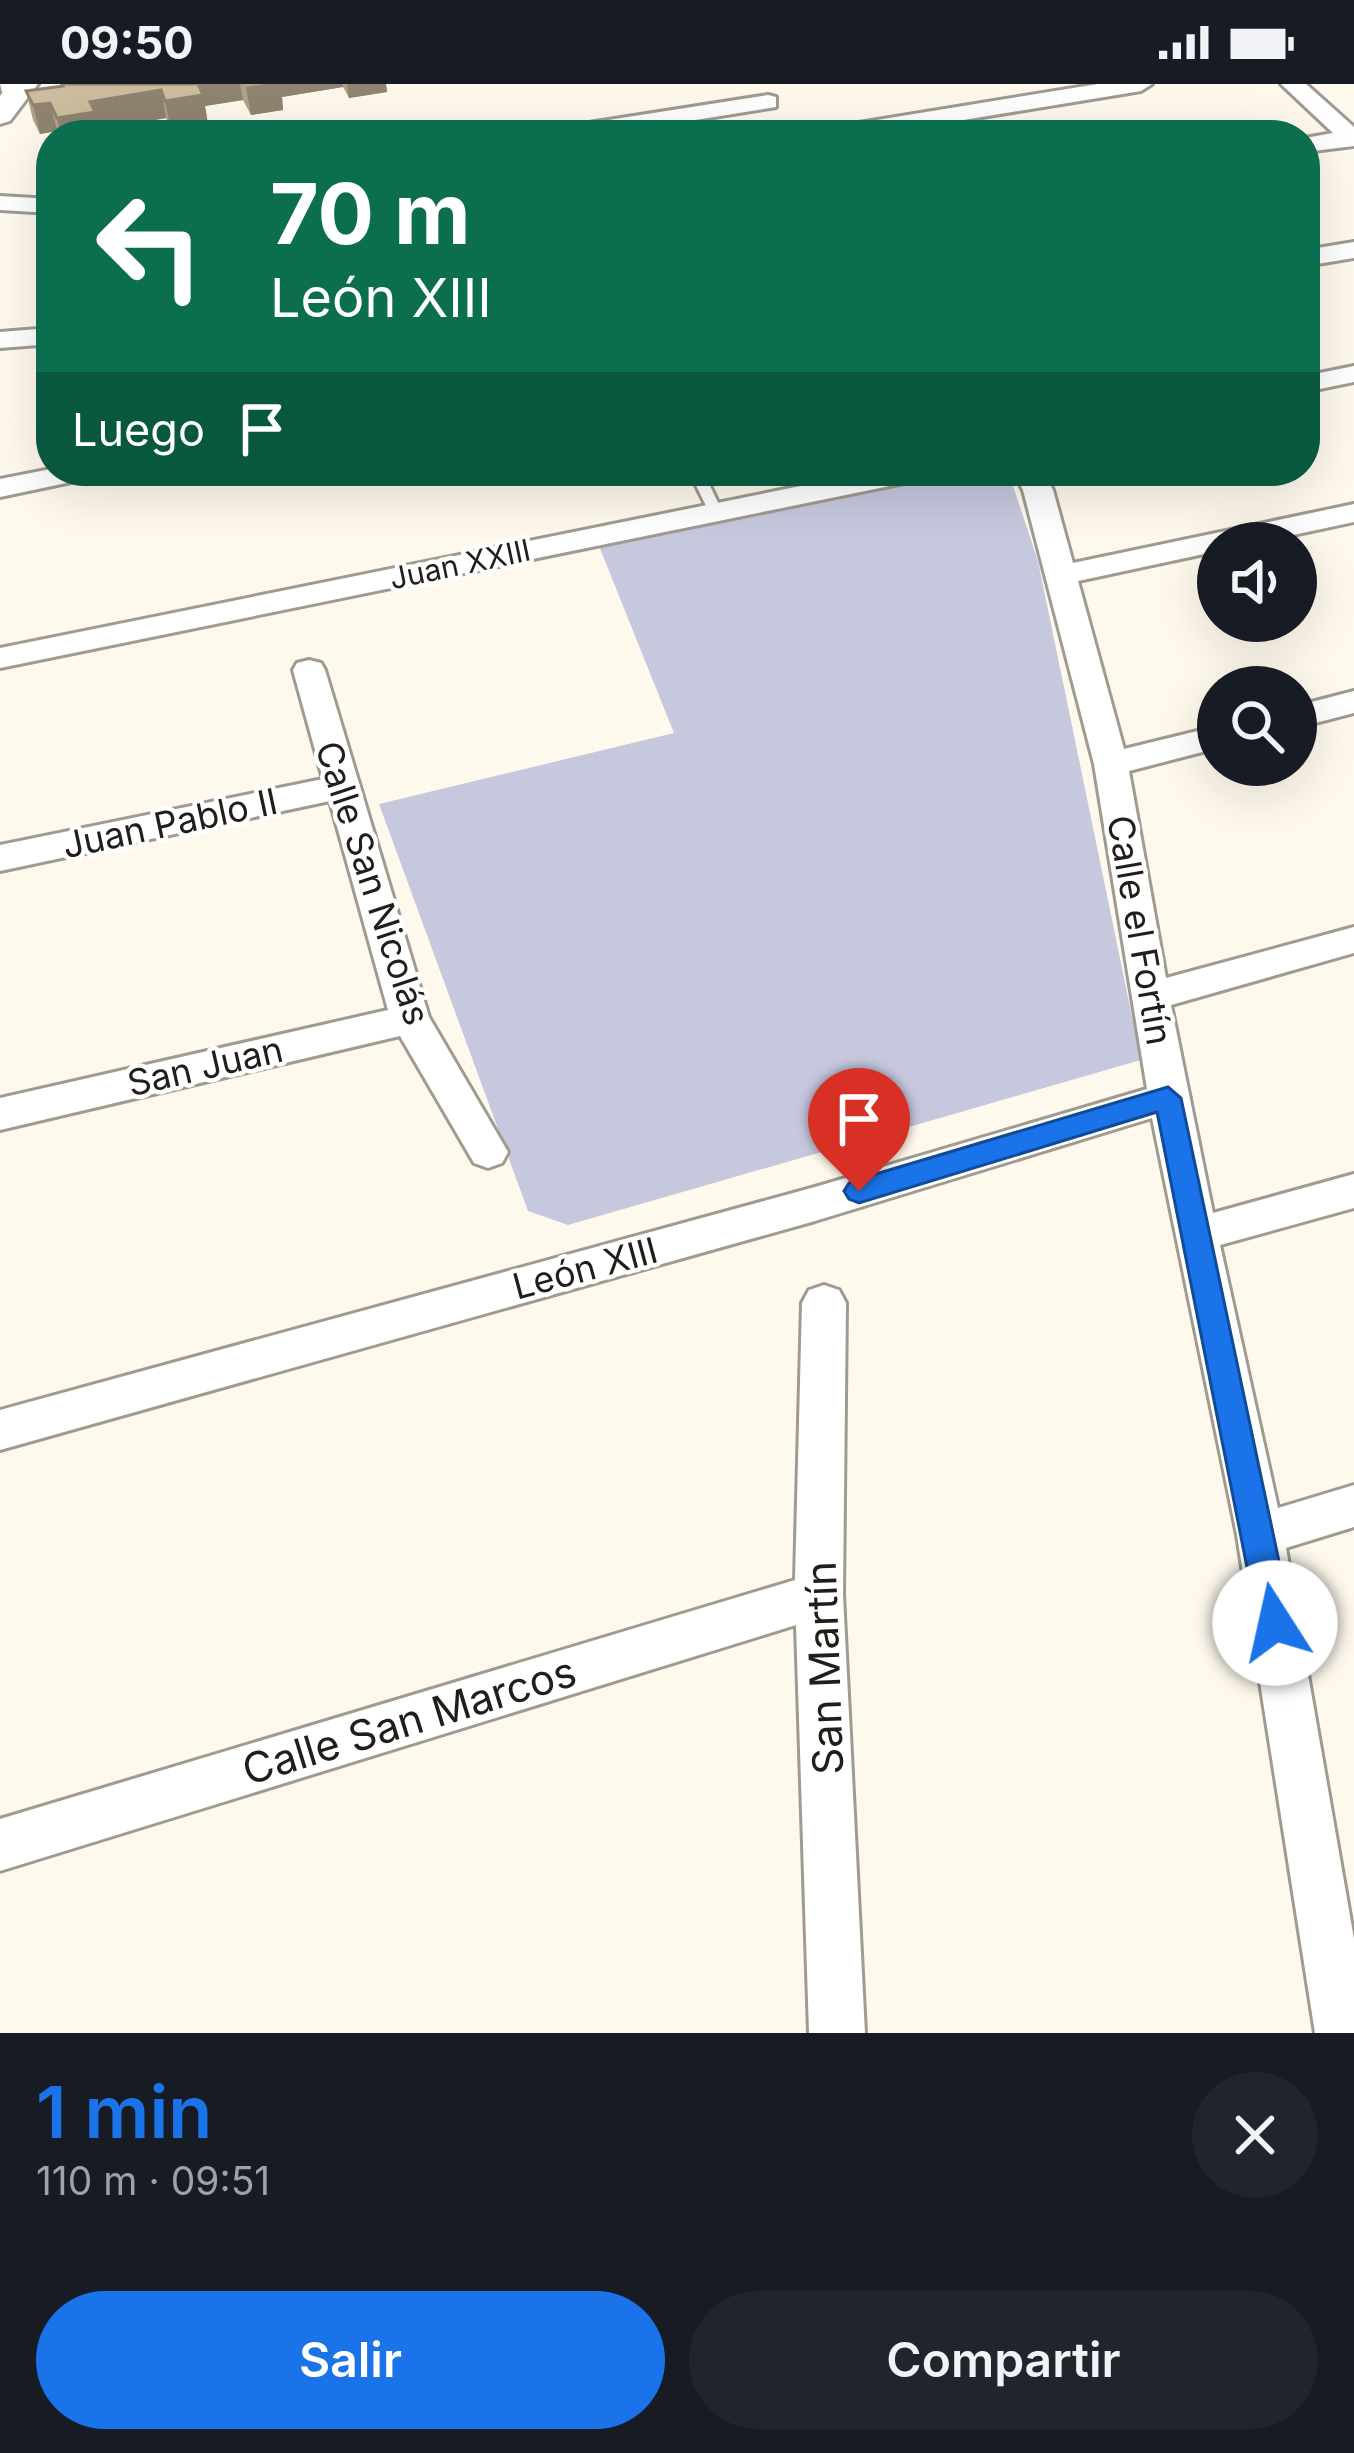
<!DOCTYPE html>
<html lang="es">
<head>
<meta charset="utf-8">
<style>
  :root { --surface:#171b24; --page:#20242c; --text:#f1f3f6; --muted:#9ea1a6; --accent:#1a73e8 }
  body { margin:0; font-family:Inter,sans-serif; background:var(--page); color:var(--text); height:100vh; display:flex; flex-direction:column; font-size:45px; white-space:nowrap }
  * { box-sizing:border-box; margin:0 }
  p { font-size:39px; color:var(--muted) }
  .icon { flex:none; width:66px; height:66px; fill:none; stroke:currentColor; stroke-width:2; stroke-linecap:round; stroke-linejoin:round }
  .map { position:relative; height:1949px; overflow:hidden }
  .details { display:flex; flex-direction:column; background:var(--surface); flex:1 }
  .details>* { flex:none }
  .guide { position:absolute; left:36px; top:36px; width:1284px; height:366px; border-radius:48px; box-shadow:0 12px 48px #0002; background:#0b6e4f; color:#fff; overflow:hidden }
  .buttons { position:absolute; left:1197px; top:438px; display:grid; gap:24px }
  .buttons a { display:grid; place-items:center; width:120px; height:120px; border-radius:50%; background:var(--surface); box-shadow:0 12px 48px #0002; font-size:60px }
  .pin { position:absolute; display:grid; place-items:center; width:102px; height:102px; color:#fff; margin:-123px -51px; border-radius:50% 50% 50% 0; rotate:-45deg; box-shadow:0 0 12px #0007 }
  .pin .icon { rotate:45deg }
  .me { position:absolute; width:132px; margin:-66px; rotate:350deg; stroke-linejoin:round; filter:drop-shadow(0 0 9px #0008) }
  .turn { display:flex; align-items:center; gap:42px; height:252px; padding:0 36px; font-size:54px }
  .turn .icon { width:156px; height:156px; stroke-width:2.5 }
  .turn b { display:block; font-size:84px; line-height:102px }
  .then { display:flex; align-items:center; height:114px; padding:0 36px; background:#0003; gap:24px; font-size:45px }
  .round { display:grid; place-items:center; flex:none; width:126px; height:126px; border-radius:63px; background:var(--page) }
  .headline { display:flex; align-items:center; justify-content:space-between; height:204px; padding:0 36px }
  h1 { font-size:72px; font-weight:600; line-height:90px; color:var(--accent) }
  .cta { display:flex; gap:24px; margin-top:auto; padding:24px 36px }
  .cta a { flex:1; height:138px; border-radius:72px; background:var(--accent); color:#fff; font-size:48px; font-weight:600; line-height:138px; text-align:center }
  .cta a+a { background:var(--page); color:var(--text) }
  .status { display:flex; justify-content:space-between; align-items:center; height:84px; padding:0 60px; background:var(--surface); direction:ltr }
  .status svg { height:33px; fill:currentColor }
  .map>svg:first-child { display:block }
  .green { fill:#c6c8de }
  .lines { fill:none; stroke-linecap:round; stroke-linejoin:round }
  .service-casing { stroke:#a09b90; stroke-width:6 }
  .minor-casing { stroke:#a09b90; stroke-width:6 }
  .tertiary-casing { stroke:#a09b90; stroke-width:6 }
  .primary-casing { stroke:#a09b90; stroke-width:6 }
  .service { fill:#fff; fill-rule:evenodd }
  .minor { fill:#fff; fill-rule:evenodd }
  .tertiary { fill:#fff; fill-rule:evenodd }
  .primary { fill:#fff; fill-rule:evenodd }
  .wall { fill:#afa288 }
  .shaded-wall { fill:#8f846f }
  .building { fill:#ccbc9e; stroke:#8f846f; stroke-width:3 }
  .route { fill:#1a73e8; stroke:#114b97; stroke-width:3 }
  .labels { text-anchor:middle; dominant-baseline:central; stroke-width:9; stroke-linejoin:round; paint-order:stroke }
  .far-street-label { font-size:30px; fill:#211e1a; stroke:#fff }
  .street-label { font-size:36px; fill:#211e1a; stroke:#fff }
  .near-street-label { font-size:42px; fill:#211e1a; stroke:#fff }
</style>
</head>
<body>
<div class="status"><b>09:50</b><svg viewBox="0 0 49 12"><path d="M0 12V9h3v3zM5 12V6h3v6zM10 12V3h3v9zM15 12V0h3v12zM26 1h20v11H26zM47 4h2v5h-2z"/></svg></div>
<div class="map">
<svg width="1354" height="1949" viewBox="0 0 1354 1949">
  <rect width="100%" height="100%" fill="#fff9ed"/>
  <polygon class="green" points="954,387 1008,387 1038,477 1141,976 568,1141 528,1127 379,720 674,649 597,457"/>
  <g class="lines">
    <defs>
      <polygon id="service" points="689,387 703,387 722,427 720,430 710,430"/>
      <g id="minor">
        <polygon points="1098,0 1152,0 1141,7 872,51 816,51 828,44"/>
        <polygon points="1281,0 1306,0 1354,43 1354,62 1305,68 1305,54 1333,49"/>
        <polygon points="768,11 776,13 776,23 602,51 545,51 557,44"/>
        <polygon points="0,112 51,115 51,129 0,126"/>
        <polygon points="1354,158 1354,174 1305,182 1305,166"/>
        <polygon points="51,244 51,260 0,264 0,248"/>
        <polygon points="1354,282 1354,298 1305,308 1305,292"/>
        <polygon points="51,385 100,387 95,393 0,413 0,395"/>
        <polygon points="875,387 934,387 919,396 0,584 0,564"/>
        <polygon points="1013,387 1043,387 1053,406 1073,479 1354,420 1354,438 1256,459 1218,459 1218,467 1078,497 1124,665 1218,642 1218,664 1129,687 1166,894 1354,843 1354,869 1171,921 1213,1129 1354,1090 1354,1124 1220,1161 1278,1424 1354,1401 1354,1443 1286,1464 1354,1855 1354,1949 1315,1949 1237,1451 1152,1034 815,1137 0,1366 0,1326 815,1103 1147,1005 1094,680 1023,406"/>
        <polygon points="309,576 321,579 325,586 429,933 508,1068 502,1079 488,1084 474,1079 400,952 0,1046 0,1014 388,926 330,717 0,787 0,761 323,695 293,586 297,579"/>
        <polygon points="1354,607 1354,629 1296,644 1296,622"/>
        <polygon points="824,1201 839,1206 846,1219 843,1511 865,1949 809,1949 796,1541 0,1787 0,1735 795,1496 802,1219 809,1206"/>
      </g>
      <polygon id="tertiary" points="9,0 38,0 10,37 0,40 0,12"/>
      <polygon id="primary" points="0,0 21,0 15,7 3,11"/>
    </defs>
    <use href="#service" class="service-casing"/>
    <use href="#minor" class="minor-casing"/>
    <use href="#tertiary" class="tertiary-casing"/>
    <use href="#primary" class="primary-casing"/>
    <use href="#service" class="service"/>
    <use href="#minor" class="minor"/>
    <use href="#tertiary" class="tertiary"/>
    <use href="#primary" class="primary"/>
  </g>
  <polygon class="wall" points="60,0 386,0 387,8 349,14 343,3 282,13 283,26 251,31 243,16 205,22 208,40 171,46 166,34 99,46 100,51 59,51 57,47 40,50 33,36 26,7 61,2"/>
  <g class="shaded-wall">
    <polygon points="196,0 240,0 243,16 205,22 208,40 171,46 165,17"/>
    <polygon points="264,0 343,0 343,3 282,13 283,26 251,31 246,3"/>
    <polygon points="347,0 386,0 387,8 349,14"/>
    <polygon points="161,6 166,34 99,46 100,51 61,51 57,34 90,18"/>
    <polygon points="50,19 57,47 40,50 33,21"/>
  </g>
  <polygon class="building" points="62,0 198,0 203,11 165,17 161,6 90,18 95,28 57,34 50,19 33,21 26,7 63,2"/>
  <polygon class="route" points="1168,1003 1181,1014 1292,1539 1287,1550 1275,1555 1263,1550 1258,1539 1157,1028 859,1119 849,1115 844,1107 849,1099 859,1095"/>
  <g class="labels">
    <g class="far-street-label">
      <text transform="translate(460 480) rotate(-12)">Juan XXIII</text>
    </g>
    <g class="street-label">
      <text transform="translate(170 739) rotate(-12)">Juan Pablo II</text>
      <text transform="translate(373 799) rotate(72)">Calle San Nicolás</text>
      <text transform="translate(1140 846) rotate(80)">Calle el Fortín</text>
      <text transform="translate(205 982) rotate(-13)">San Juan</text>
      <text transform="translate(585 1184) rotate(-15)">León XIII</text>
    </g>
    <g class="near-street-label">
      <text transform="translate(824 1584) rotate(-92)">San Martín</text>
      <text transform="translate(409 1636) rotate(-17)">Calle San Marcos</text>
    </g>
  </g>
</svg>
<div class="buttons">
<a><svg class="icon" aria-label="sound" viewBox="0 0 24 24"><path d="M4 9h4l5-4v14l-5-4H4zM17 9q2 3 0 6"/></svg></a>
<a><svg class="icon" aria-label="search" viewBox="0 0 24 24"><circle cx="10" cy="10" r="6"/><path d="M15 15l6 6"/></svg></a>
</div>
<div class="pin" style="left:859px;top:1107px;background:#d93025"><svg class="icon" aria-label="arrive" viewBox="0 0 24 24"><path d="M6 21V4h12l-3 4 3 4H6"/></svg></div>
<svg class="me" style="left:1275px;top:1539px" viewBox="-20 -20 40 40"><circle r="19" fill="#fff"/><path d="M0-13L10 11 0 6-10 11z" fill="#1a73e8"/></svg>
<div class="guide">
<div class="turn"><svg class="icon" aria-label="left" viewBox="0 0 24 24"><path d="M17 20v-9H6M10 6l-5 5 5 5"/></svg><div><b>70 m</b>León XIII</div></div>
<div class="then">Luego<svg class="icon" aria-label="arrive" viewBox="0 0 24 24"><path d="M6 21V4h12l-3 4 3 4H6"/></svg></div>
</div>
</div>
<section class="details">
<div class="headline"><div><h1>1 min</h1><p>110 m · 09:51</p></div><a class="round"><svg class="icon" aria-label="close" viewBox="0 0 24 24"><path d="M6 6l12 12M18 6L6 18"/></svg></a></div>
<div class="cta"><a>Salir</a><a>Compartir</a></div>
</section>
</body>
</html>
